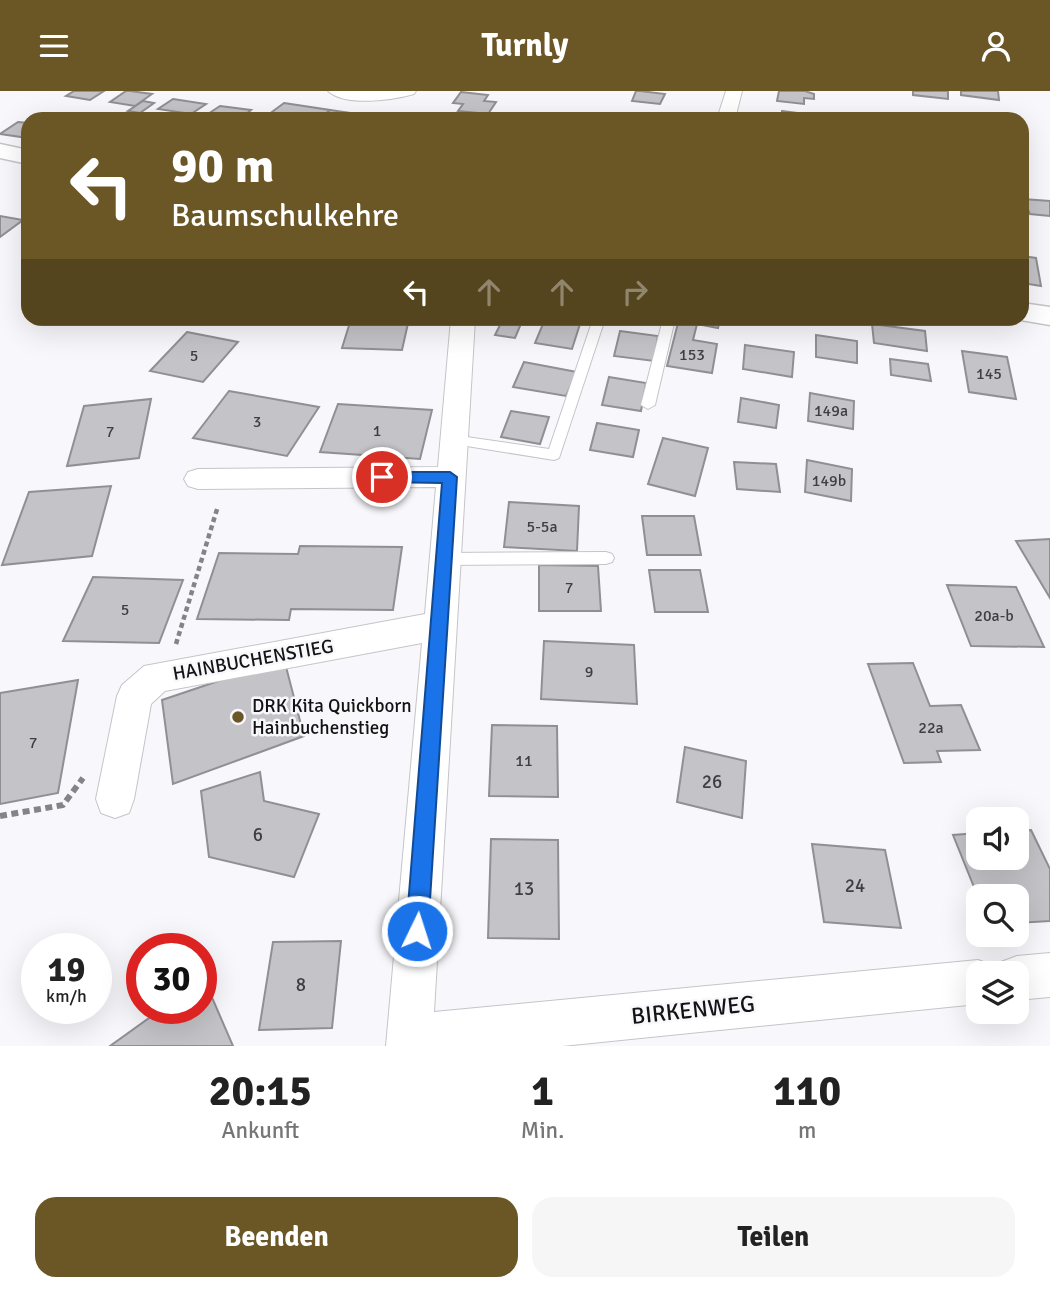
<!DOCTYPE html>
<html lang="de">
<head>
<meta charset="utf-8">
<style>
  :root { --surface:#fff; --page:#f6f6f6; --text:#222; --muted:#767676; --accent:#6b5726 }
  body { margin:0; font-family:Signika,sans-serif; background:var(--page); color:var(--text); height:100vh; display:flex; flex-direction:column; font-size:26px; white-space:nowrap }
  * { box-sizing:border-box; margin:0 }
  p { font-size:23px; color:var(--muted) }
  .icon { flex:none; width:38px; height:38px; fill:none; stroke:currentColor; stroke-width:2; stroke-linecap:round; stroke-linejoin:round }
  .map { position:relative; height:955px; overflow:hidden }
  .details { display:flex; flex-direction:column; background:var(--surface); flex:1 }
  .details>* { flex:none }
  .banner { position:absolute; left:21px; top:21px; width:1008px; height:214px; border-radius:21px; box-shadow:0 7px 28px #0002; background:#6b5726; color:#fff; overflow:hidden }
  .tools { position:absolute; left:966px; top:716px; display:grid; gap:14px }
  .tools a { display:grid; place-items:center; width:63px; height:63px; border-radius:14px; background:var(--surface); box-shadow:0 7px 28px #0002; font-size:35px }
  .speed { position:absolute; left:21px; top:842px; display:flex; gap:14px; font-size:35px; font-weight:700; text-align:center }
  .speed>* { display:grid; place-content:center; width:91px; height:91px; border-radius:50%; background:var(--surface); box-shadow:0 7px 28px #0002; line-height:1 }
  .speed small { font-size:18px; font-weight:400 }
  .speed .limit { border:10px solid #d22; background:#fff; color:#111 }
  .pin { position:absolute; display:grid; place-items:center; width:60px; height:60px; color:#fff; margin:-30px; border:4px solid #fff; border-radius:50%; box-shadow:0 2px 7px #0007 }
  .me { position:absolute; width:77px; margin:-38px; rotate:4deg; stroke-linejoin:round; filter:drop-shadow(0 0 5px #0008) }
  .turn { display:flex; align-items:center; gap:24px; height:147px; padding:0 35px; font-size:32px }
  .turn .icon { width:91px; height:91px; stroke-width:2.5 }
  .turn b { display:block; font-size:49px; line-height:60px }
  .lanes { display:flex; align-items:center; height:66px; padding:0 35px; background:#0003; justify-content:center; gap:35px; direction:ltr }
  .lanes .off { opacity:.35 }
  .eta { display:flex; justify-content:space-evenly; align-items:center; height:119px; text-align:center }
  .eta b { font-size:42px; font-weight:700; line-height:49px }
  .button { display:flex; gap:14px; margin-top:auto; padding:14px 35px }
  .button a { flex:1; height:80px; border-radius:21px; background:var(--accent); color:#fff; font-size:28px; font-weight:700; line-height:80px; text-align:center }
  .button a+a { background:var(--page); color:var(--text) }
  header { display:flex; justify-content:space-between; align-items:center; height:91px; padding:0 35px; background:var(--accent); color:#fff; font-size:32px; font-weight:700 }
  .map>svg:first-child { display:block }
  .building { fill:#c4c4c8; stroke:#908f93; stroke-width:2 }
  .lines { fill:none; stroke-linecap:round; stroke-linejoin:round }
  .lane-casing { stroke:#c5c5c9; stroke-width:2 }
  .street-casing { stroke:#c5c5c9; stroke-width:2 }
  .secondary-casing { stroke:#c5c5c9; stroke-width:3 }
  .path-far1 { stroke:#848487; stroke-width:4.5; stroke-dasharray:5 3.5; stroke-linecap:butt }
  .path { stroke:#848487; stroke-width:6; stroke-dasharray:7 4.5; stroke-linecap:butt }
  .lane { fill:#fff; fill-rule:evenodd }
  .street { fill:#fff; fill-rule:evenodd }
  .secondary { fill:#fff; fill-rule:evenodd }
  .route { fill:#1a73e8; stroke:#114b97; stroke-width:2 }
  .poi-dot { fill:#6b5726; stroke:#f8f8fc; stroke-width:2.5 }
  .labels { text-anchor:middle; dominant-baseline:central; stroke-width:5; stroke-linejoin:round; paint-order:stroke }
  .number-label { font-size:16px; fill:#3f3f41 }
  .street-label { font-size:19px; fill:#131314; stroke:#f8f8fc }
  .poi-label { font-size:19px; fill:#131314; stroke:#f8f8fc; text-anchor:start }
  .near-number-label { font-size:19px; fill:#3f3f41 }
  .near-street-label { font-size:23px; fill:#131314; stroke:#f8f8fc }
</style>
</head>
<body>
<header><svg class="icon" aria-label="menu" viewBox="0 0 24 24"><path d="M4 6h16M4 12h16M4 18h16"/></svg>Turnly<svg class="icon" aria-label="person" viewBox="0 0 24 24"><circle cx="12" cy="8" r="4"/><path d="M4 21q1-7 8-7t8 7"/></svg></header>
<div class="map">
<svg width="1050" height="955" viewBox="0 0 1050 955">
  <rect width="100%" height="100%" fill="#f8f8fc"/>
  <g class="building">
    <polygon points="74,0 104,0 90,9 66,5"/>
    <polygon points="126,0 130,0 152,3 135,15 110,11"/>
    <polygon points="636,0 640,0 665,3 660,13 632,10"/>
    <polygon points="779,0 805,0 814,3 814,8 804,7 804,13 777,10"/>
    <polygon points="913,0 948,0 948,8 913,4"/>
    <polygon points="961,0 998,0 999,9 961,4"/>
    <polygon points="461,1 488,4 484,10 496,11 488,23 458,20 463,13 453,12"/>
    <polygon points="173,8 206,13 191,23 158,18"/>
    <polygon points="143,10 154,12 140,22 128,20"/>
    <polygon points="284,12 330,19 320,28 268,24"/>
    <polygon points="220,15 251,19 240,28 205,25"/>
    <polygon points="330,19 378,26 320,28"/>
    <polygon points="782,20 806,23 805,28 781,28"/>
    <polygon points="18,31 28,32 28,47 0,43"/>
    <polygon points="1023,108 1050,110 1050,125 1030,123"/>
    <polygon points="0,125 23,129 0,146"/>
    <polygon points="1022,165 1036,167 1041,195 1022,192"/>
    <polygon points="351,228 409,228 402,259 342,257"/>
    <polygon points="503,228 523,228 515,247 495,244"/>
    <polygon points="545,228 580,233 572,258 535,252"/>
    <polygon points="679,228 720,228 718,237 697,233 693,249 717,253 712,282 667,275"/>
    <polygon points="872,233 925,240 927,260 874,252"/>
    <polygon points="620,240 658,245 654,270 614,265"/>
    <polygon points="187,241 238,251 203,291 150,280"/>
    <polygon points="816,244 857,250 857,272 816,266"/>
    <polygon points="745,254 794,261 792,286 743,278"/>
    <polygon points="962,260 1007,266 1016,308 969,301"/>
    <polygon points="890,268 928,273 931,290 891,284"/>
    <polygon points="524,271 577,281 566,305 513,296"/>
    <polygon points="609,286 646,292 641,320 602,314"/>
    <polygon points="229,300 319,316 287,365 193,347"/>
    <polygon points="810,302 854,310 853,338 808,330"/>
    <polygon points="741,307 779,314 776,337 738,331"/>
    <polygon points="151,308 139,367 67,375 84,315"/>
    <polygon points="338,313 432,319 420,368 320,361"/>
    <polygon points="511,320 549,326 540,353 501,346"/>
    <polygon points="597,332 639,339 633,366 590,359"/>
    <polygon points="663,347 708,357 695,405 648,393"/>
    <polygon points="807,369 852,378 851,410 805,401"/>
    <polygon points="734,371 776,373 780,401 737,398"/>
    <polygon points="111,395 92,465 2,474 29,401"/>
    <polygon points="509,411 579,415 577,460 504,456"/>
    <polygon points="642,425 694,425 701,464 647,464"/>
    <polygon points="1050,448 1050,507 1016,450"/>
    <polygon points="300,455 402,456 393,519 291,518 289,529 197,528 219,462 298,463"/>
    <polygon points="539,474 598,475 601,520 539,520"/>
    <polygon points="649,479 700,479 708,521 655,521"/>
    <polygon points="93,486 183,489 159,552 63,550"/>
    <polygon points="947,494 1016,496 1044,556 971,555"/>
    <polygon points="544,550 634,554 637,613 541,608"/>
    <polygon points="284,568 304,645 173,693 162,609"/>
    <polygon points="913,572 930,615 961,614 980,659 937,660 941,671 904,672 868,573"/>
    <polygon points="78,589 58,702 0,713 0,602"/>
    <polygon points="492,634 557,635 558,706 489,705"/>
    <polygon points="685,656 746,670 742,727 677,711"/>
    <polygon points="260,681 264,710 319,723 294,786 209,766 201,700"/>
    <polygon points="1031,739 1050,778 1050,830 1017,832 1017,805 978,806 953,744 978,742 978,766 1017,766 1017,740"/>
    <polygon points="491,748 558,749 559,848 488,847"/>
    <polygon points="812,753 885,759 901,837 824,831"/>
    <polygon points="341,850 332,937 259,939 273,851"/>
    <polygon points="204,888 233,955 110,955 163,917 201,917"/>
  </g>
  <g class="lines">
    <defs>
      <g id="lane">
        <polygon points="593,228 605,228 559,367 554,369 448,352 446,349 453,344 549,358"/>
        <polygon points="663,228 675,228 655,314 648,318 641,314"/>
        <polygon points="606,461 612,463 614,467 612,471 606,473 444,474 438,472 436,468 438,464 444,462"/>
      </g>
      <g id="street">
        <path d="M328 0H416L414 3C393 9 345 16 328 0Z"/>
        <polygon points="726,0 742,0 735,28 717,28"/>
        <polygon points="451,228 475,228 434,921 978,869 994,875 997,882 978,882 978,913 562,955 386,955 422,552 165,600 151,613 134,708 129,722 115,727 101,722 96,708 117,605 122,594 144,575 425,523 436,396 198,398 188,395 184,388 188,381 198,378 438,376"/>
        <polygon points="1050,862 1050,906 1017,909 1017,882 997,882 1001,871 1017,865"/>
      </g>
      <g id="secondary">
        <polygon points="0,53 28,59 28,73 0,67"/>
        <polygon points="1022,212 1050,216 1050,234 1014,228 1022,228"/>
      </g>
    </defs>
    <use href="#lane" class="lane-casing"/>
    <use href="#street" class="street-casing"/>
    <use href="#secondary" class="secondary-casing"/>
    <polyline class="path-far1" points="176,553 218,415"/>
    <polyline class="path" points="0,725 63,714 83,687"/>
    <use href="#lane" class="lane"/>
    <use href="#street" class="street"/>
    <use href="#secondary" class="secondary"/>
  </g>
  <polygon class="route" points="382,381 450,381 457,386 428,840 424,848 417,851 409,848 406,840 442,392 382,391 375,386"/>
  <circle class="poi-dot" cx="238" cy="626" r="7"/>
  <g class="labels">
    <g class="number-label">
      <text x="692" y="264">153</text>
      <text x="194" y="265">5</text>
      <text x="989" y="283">145</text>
      <text x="831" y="320">149a</text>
      <text x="257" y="331">3</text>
      <text x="377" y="340">1</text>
      <text x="110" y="341">7</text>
      <text x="829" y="390">149b</text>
      <text x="542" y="436">5-5a</text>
      <text x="569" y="497">7</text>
      <text x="125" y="519">5</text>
      <text x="994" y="525">20a-b</text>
      <text x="589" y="581">9</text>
      <text x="931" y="637">22a</text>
      <text x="33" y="652">7</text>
      <text x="524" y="670">11</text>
    </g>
    <g class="street-label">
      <text transform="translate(253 569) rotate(-10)">HAINBUCHENSTIEG</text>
    </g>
    <g class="poi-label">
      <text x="252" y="615">DRK Kita Quickborn<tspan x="252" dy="22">Hainbuchenstieg</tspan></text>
    </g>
    <g class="near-number-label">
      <text x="712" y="691">26</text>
      <text x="258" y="744">6</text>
      <text x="855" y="795">24</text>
      <text x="524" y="798">13</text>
      <text x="301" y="894">8</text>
    </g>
    <g class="near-street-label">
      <text transform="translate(693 919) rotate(-6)">BIRKENWEG</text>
    </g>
  </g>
</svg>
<div class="tools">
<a><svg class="icon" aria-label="sound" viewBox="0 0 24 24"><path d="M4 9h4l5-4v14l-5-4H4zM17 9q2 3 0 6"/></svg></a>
<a><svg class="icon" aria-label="search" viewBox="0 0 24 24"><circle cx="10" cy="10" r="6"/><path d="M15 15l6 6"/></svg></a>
<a><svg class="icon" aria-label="layers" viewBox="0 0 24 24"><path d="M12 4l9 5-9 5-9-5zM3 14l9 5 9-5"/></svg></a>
</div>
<div class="speed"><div>19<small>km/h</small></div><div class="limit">30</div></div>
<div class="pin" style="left:382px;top:386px;background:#d93025"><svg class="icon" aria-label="arrive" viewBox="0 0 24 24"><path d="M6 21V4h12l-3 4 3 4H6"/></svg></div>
<svg class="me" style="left:417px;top:840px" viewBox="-20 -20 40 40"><circle r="17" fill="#1a73e8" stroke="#fff" stroke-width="3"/><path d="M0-11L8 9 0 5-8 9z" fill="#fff"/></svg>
<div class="banner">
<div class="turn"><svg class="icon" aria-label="left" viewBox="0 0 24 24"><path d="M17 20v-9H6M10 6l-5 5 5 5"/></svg><div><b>90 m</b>Baumschulkehre</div></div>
<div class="lanes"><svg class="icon" aria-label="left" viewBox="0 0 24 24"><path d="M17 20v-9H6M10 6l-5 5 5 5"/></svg><svg class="icon off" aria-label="ahead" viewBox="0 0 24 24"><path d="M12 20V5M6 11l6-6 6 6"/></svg><svg class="icon off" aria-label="ahead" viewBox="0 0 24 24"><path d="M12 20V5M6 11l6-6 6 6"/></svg><svg class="icon off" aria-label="right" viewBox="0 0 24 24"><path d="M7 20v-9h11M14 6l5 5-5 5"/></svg></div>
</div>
</div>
<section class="details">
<div class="eta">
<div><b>20:15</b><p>Ankunft</p></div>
<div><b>1</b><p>Min.</p></div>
<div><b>110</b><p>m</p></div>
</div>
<div class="button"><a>Beenden</a><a>Teilen</a></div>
</section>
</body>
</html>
